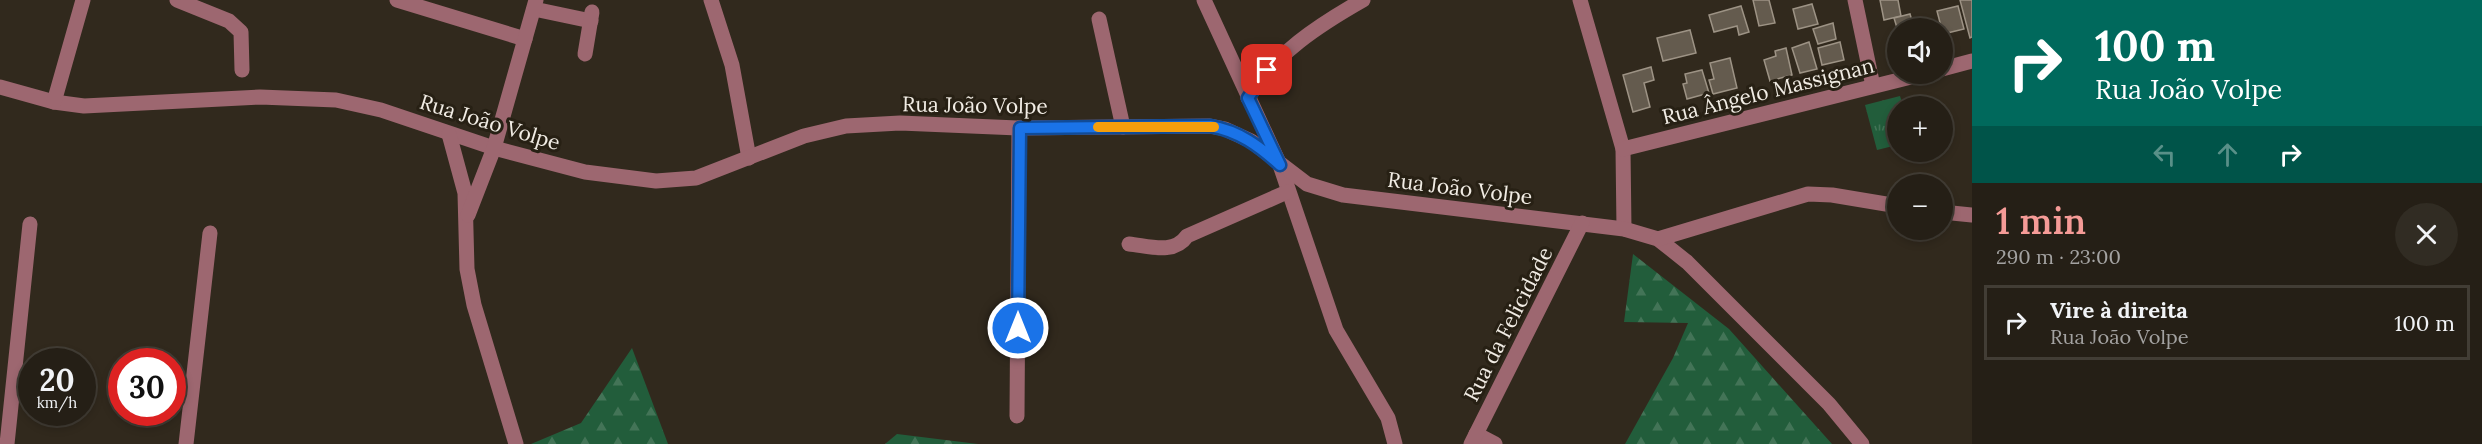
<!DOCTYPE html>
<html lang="pt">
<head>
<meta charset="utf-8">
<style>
  :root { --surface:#251f16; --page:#312c23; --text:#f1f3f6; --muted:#a3a2a1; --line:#423d35; --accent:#f59b97 }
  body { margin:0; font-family:Lora,serif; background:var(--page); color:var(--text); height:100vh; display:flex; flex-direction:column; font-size:22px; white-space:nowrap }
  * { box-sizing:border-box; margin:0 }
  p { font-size:20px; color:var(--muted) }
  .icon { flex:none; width:33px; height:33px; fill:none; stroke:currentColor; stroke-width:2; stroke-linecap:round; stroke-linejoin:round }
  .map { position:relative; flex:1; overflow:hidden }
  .side { display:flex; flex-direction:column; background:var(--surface); width:510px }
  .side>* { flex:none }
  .banner { background:#00695c; color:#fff; overflow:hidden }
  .tools { position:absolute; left:1887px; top:18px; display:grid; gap:12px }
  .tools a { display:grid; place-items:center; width:66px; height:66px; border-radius:50%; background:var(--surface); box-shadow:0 3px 9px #0003,0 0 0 2px var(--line); font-size:30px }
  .speed { position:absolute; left:18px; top:348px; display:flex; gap:12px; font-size:30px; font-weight:700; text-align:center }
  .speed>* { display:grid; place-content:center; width:78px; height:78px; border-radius:50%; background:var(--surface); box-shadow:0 3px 9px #0003,0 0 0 2px var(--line); line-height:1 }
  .speed small { font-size:15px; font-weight:400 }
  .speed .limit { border:9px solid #d22; background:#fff; color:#111 }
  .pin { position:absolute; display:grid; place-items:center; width:51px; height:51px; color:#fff; margin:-26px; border-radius:12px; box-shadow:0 3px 9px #0006 }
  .me { position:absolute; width:66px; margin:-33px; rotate:0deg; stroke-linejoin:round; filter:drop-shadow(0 0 4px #0008) }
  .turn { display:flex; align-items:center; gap:21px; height:126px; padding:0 24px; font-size:27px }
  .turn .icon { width:78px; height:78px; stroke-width:2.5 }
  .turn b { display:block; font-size:42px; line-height:51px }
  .lanes { display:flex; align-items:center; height:57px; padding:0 24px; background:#0003; justify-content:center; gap:30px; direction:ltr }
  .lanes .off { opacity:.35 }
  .round { display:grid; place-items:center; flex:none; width:63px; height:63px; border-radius:32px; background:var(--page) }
  .head { display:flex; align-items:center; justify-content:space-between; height:102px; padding:0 24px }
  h1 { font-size:36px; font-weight:600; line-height:45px; color:var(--accent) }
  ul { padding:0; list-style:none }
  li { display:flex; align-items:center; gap:18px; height:75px; margin:0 12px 9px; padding:0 12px; border:3px solid var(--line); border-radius:0px }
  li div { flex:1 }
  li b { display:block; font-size:22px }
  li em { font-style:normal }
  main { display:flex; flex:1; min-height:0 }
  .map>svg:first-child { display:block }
  .grass { fill:url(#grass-tufts) }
  .forest { fill:url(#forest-firs) }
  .building { fill:#645b4e; stroke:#9d9385; stroke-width:1.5 }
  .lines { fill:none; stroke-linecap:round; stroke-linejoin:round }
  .minor { stroke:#9d6770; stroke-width:15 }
  .route-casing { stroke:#114b97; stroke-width:15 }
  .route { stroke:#1a73e8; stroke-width:10 }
  .slow { stroke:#f59e0b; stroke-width:10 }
  .labels { text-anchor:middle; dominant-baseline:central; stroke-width:6; stroke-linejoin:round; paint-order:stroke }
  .street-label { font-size:21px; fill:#f1ece4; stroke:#272014 }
</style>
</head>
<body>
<main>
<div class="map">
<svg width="1972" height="444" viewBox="0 0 1972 444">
  <defs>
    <pattern id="grass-tufts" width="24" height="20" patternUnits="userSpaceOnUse" patternTransform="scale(1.5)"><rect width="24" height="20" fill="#225d3b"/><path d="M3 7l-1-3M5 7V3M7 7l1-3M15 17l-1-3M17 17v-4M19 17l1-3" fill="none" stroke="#437457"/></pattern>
    <pattern id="forest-firs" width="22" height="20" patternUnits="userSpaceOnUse" patternTransform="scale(1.5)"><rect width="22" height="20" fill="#225d3b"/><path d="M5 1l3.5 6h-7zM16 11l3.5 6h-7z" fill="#437457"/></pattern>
  </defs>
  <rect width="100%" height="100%" fill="#31291d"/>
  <polygon class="grass" points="1900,96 1903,106 1898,106 1897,145 1877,150 1865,105"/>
  <g class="forest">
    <polygon points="1633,254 1729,329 1832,444 1625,444 1673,358 1688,323 1624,322"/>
    <polygon points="632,348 668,444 531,444 581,423"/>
    <polygon points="897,434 978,444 885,444"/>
  </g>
  <g class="building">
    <polygon points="1753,0 1769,0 1775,23 1759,26"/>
    <polygon points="1880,0 1898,0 1901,16 1884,20"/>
    <polygon points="1960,0 1972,0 1972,37 1970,38"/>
    <polygon points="1812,4 1818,24 1798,29 1793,9"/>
    <polygon points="1741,6 1749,32 1739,35 1737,26 1714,32 1709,15"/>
    <polygon points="1958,6 1964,29 1943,34 1937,11"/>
    <polygon points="1910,14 1914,28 1898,28 1898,31 1894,18"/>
    <polygon points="1833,23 1836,39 1818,44 1813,29"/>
    <polygon points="1690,30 1696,53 1663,61 1657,38"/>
    <polygon points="1809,42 1817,69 1800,73 1792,48"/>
    <polygon points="1840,42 1844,60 1822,65 1818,48"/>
    <polygon points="1786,48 1792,75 1770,81 1764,60 1776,56 1775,51"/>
    <polygon points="1730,58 1737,88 1713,94 1709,80 1714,79 1710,63"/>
    <polygon points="1651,67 1654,80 1644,83 1650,107 1633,112 1623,75"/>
    <polygon points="1702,70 1709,93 1687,99 1683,84 1687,83 1685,74"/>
  </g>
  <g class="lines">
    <g class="minor">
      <polyline points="177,0 229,21 241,32 242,70"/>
      <polyline points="397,0 525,39"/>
      <polyline points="711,0 732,65 749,158"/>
      <polyline points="1204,0 1280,165 1336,330 1388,418 1395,444"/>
      <polyline points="1580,0 1623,149 1624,229"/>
      <polyline points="1855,0 1873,86"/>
      <polyline points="534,9 591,21"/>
      <polyline points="1099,19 1123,127"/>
      <polyline points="585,54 592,12"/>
      <polyline points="1942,69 1972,61"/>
      <polyline points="0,87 54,102 84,106 260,97 336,100 381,110 494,148 585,172 656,181 696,178 804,136 846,126 900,123 1019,128 1210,126 1225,129 1251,141 1307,184 1343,195 1624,229 1658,239 1687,262 1829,404 1862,444"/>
      <path d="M1248 98C1274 54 1319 25 1363 0"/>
      <polyline points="54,102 83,0"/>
      <polyline points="449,134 465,193 467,269 474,305 516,444"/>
      <polyline points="1623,149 1923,74"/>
      <polyline points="1942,212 1972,215"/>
      <polyline points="468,215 494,148 536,0"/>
      <polyline points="1658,239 1808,194 1832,195 1898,206"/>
      <path d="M1129 244C1149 246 1174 255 1187 236L1287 192"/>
      <polyline points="1017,416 1019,128"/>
      <polyline points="1476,434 1495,444"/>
      <polyline points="7,444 30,224"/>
      <polyline points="186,444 210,233"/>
      <polyline points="1471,444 1582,223"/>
    </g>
  </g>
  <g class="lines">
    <defs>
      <path id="route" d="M1018 328 1020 128 1210 126C1239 131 1259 146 1280 165L1248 98 1267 70"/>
    </defs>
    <use href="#route" class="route-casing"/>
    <use href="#route" class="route"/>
    <polyline class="slow" points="1098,127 1214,127"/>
  </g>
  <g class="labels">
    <g class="street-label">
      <text transform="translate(1768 91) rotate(-14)">Rua Ângelo Massignan</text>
      <text transform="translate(975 105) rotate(1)">Rua João Volpe</text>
      <text transform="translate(490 122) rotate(17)">Rua João Volpe</text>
      <text transform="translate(1460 188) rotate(7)">Rua João Volpe</text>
      <text transform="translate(1508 324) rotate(-63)">Rua da Felicidade</text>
    </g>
  </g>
</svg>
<div class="tools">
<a><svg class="icon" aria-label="sound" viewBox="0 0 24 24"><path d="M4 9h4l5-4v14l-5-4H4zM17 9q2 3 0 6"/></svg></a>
<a>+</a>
<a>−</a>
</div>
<div class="speed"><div>20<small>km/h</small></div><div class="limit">30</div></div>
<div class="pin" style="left:1267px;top:70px;background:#d93025"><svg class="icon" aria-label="arrive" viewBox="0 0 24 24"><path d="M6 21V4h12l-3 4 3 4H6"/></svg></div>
<svg class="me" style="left:1018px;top:328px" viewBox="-20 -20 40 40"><circle r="17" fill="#1a73e8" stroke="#fff" stroke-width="3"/><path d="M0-11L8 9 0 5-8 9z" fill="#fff"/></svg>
</div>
<section class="side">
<div class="banner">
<div class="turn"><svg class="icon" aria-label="right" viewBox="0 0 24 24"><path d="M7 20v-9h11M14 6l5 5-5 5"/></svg><div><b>100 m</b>Rua João Volpe</div></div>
<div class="lanes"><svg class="icon off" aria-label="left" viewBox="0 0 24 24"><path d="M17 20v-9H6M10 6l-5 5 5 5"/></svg><svg class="icon off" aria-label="ahead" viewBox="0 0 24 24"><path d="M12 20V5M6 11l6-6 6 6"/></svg><svg class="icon" aria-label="right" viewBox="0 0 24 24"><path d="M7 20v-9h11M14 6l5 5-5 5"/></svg></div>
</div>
<div class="head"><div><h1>1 min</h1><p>290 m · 23:00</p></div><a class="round"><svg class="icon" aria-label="close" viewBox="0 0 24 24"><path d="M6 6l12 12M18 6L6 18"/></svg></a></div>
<ul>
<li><svg class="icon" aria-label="right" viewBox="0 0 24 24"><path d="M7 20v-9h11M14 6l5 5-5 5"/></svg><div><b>Vire à direita</b><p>Rua João Volpe</p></div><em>100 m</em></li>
</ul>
</section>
</main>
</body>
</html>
